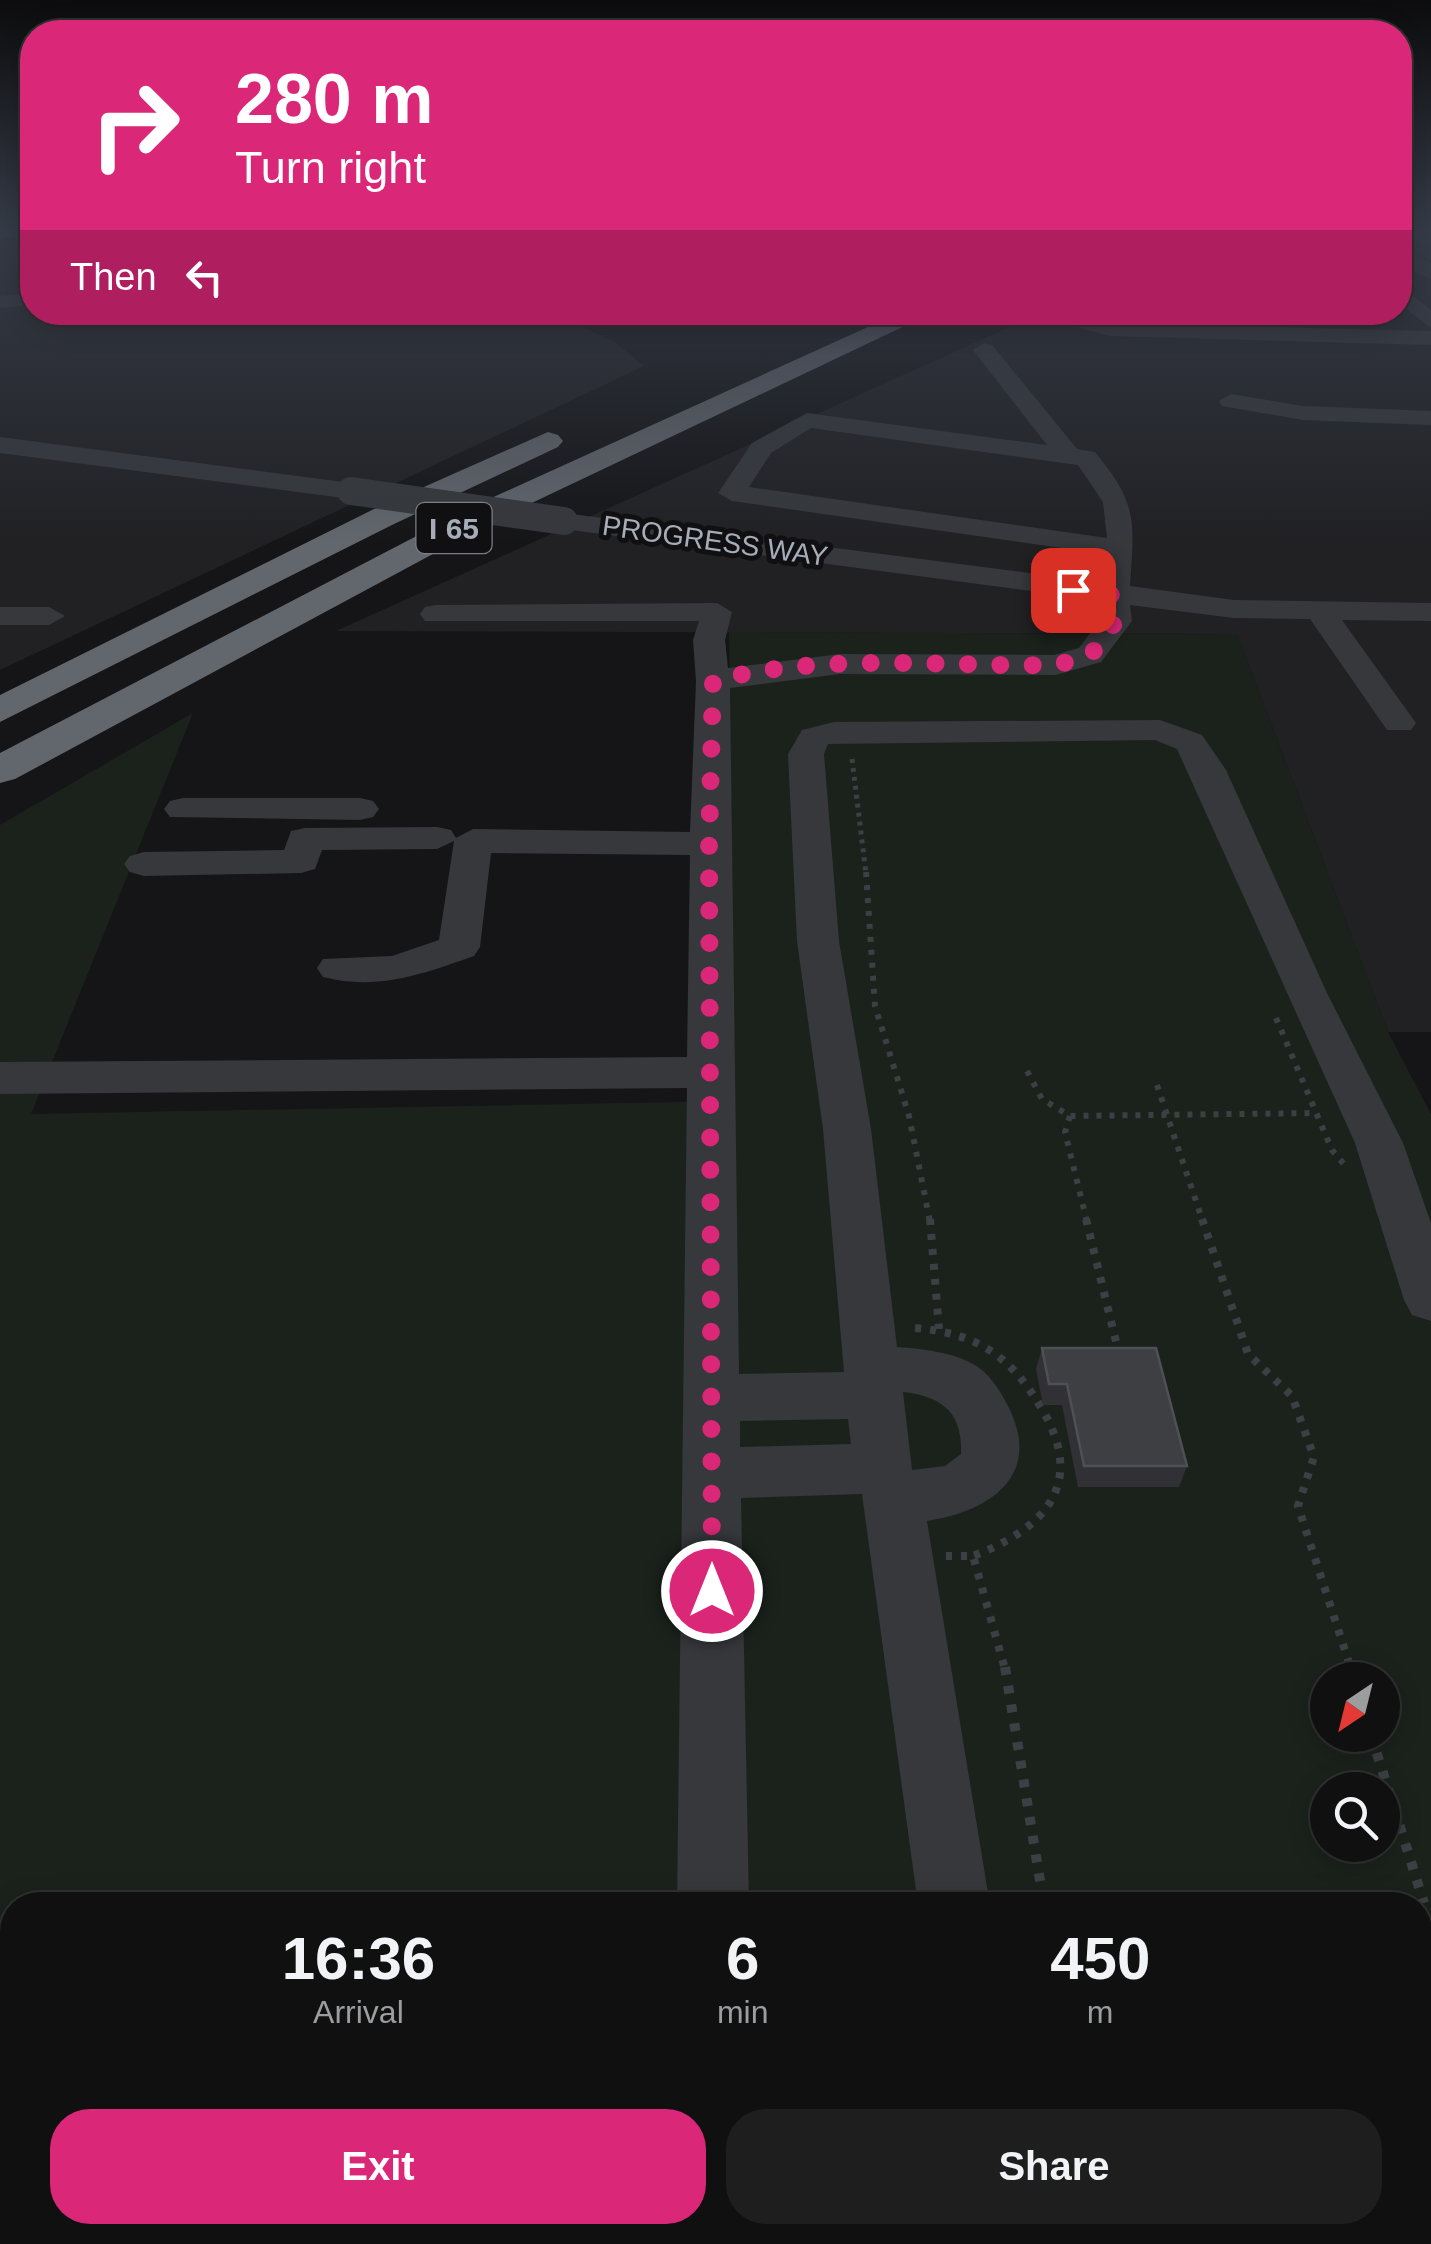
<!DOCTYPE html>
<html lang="en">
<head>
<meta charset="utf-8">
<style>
  :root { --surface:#101011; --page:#1e1e1f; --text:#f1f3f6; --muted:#9c9d9f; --line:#303031; --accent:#db2777 }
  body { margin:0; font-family:Helvetica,sans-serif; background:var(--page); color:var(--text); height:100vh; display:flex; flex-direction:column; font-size:38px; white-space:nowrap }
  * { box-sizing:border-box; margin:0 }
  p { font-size:32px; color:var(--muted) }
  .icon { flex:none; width:55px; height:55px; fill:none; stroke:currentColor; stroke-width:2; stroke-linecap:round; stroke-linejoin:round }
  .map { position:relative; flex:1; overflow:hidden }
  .sheet { position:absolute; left:0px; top:1892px; width:1432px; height:352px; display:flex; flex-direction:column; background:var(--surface); border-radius:40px 40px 0 0; box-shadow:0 5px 25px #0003,0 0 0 2px var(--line) }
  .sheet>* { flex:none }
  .top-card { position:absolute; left:20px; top:20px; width:1392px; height:305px; border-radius:40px; box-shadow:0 5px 25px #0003,0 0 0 2px var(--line); background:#db2777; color:#fff; overflow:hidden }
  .needle { width:65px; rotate:215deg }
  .tools { position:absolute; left:1310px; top:1662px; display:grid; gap:20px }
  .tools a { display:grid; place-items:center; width:90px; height:90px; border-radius:50%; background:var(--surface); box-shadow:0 5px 25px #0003,0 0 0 2px var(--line); font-size:50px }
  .pin { position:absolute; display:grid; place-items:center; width:85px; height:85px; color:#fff; margin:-42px; border-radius:20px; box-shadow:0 5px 15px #0006 }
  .me { position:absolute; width:110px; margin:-55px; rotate:0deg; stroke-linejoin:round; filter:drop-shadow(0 0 8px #0008) }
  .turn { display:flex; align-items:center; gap:35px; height:210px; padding:0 50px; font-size:45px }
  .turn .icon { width:130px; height:130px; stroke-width:2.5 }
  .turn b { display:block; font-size:70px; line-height:85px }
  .then { display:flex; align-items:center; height:95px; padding:0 50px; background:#0003; gap:20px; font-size:38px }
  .eta { display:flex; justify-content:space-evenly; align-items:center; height:170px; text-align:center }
  .eta b { font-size:60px; font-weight:700; line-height:70px }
  .action { display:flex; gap:20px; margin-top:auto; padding:20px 50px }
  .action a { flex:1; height:115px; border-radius:40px; background:var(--accent); color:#fff; font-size:40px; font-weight:700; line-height:115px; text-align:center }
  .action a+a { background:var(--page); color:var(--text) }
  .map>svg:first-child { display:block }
  .built { fill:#212124 }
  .green { fill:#1b221c; fill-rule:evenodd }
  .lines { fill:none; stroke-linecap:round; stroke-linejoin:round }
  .path-far3 { stroke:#3c3f43; stroke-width:5; stroke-dasharray:4 5; stroke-linecap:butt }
  .path-far2 { stroke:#3c3f43; stroke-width:6; stroke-dasharray:5 8; stroke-linecap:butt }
  .path-far1 { stroke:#3c3f43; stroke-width:8; stroke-dasharray:6 9; stroke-linecap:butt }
  .path { stroke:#3c3f43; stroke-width:10; stroke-dasharray:8 11; stroke-linecap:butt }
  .minor { fill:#36383c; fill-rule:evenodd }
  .major { fill:#52555b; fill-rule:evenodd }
  .highway { fill:#62666d; fill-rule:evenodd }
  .minor-bridge { stroke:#36383c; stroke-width:28 }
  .wall { fill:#313135 }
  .building { fill:#3e3f43; stroke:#4e5055; stroke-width:2.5 }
  .route { stroke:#db2777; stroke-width:18; stroke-dasharray:0 32.4 }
  .labels { text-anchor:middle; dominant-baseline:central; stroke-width:10; stroke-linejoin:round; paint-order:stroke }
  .far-street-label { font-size:28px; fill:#a7adb8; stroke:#101012 }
  .shield { fill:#101012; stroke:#7a7e86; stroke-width:2.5 }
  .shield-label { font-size:30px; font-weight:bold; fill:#a7adb8 }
</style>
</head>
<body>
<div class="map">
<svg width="1431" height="2244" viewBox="0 0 1431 2244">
  <rect width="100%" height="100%" fill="#151517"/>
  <g class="built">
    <polygon points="1400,229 1431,229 1431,1032 1388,1032 1237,634 336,631 1041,313 1400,312"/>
    <polygon points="32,237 32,312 550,313 612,340 644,366 0,670 0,244"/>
  </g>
  <path class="green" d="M729 632 1237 634 1388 1032 1431 1114V2244H0V825L193 713 31 1114 735 1101ZM1328 1680H1382V1735H1328ZM1328 1790H1382V1845H1328ZM12 1905H1420V2232H12Z"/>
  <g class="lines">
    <polyline class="path-far3" points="852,759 866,874"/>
    <g class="path-far2">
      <polyline points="866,872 875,1006 909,1116 930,1222"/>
      <polyline points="1276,1018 1332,1150 1347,1168"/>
      <polyline points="1027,1071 1042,1099 1070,1116 1317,1113"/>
      <polyline points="1157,1085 1203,1222"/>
      <polyline points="1070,1116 1065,1132 1087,1222"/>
    </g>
    <g class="path-far1">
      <polyline points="930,1219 939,1329"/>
      <polyline points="1086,1219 1119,1354"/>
      <polyline points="1202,1219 1248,1354 1292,1396 1314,1457 1298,1506 1351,1669"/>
      <path d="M915 1328C978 1333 1012 1357 1043 1411 1086 1485 1044 1529 973 1556"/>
      <polyline points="946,1556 973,1556 1005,1669"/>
    </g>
    <g class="path">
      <polyline points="1005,1667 1044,1905"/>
      <polyline points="1350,1667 1354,1680"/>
      <polyline points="1371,1735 1424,1903"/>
      <polyline points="1342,1905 1390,1901 1410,1905"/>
      <polyline points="1420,1917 1431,1950"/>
      <polyline points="1076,2232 1078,2244"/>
      <polyline points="1418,2244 1431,2240"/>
    </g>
    <g class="minor">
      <polygon points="1400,251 1431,263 1431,279 1400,263"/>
      <polygon points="1400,286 1431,310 1431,328 1400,304"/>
      <polygon points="32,293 32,305 0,308 0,296"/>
      <polygon points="630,312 690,312 652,324"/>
      <polygon points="1072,312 1094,312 1095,318 1110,323 1431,331 1431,345 1109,336 1077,327"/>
      <path d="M984 343 992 345 1077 449 1095 452C1139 505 1134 522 1130 586L1234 600 1431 603V621L1342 620 1416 723 1411 730H1387L1310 619 1234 618 1130 605 1132 621 1101 662 1056 675 840 674 730 688 739 1374 844 1372 823 1129 797 941 788 754 802 730 834 722 1160 720 1202 735 1226 770 1327 993 1403 1143 1431 1223V1321L1412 1315 1404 1300 1355 1143 1177 749 1155 740 828 744 824 754 839 941 871 1129 897 1347C923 1349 955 1352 978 1367 993 1378 1002 1394 1010 1410 1042 1478 987 1512 927 1521L990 1905H918L862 1494 741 1498 749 1905H677L687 1088 0 1094V1062L687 1057 690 855 491 853 480 947 474 956C423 974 377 991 323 977L317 968 323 959 392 956 439 940 454 841 437 849 322 850 315 869 301 873 144 876 130 872 124 864 130 856 144 852 284 850 291 831 305 828 437 827 451 830 456 838 473 829 690 832 696 681 693 640 699 621H425L420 614 425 607 436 605 717 603 732 612 725 640 728 668 840 654 1054 655 1079 648 1100 620 1099 600 564 529 550 521 564 513 1100 582 1104 554 732 501 718 493 752 443 807 413 1047 445 973 350ZM811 428 1078 465 1103 502 1107 538 749 487 771 453ZM903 1392C941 1396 963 1412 961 1454L945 1466 912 1470ZM848 1419 851 1444 740 1447V1421Z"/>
      <polygon points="1231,394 1303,406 1431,411 1431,425 1303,420 1222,406 1219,401"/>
      <polygon points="0,437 351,483 365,491 351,499 0,453"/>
      <polygon points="0,607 49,607 65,616 49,625 0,625"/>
      <polygon points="183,798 360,798 373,801 379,809 373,817 360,820 170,817 164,809 170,801"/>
      <rect x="671" y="2232" width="84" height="12"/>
      <polygon points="932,2232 1016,2232 1018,2244 934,2244"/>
    </g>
    <polygon class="major" points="0,229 32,229 32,232 0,240"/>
    <g class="highway">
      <polygon points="901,312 934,312 498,519 15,779 0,783 0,753 476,505"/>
      <polygon points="548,432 558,435 563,441 558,447 394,524 0,722 0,695 372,510"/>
    </g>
    <polyline class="minor-bridge" points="351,491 564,521"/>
  </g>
  <g class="wall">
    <polygon points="1401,229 1431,229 1431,260 1416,253 1400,239"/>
    <polygon points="1042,1348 1187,1466 1179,1487 1078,1487 1062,1405 1043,1405 1036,1369"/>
  </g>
  <g class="building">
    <polygon points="1407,229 1431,229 1431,244 1419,240"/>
    <polygon points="1042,1348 1156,1348 1187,1466 1084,1466 1067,1384 1049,1384"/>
  </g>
  <linearGradient id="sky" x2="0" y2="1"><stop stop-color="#0c0c0d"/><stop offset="0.42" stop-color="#353b47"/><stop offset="1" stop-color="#353b47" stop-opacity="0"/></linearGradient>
  <rect width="1431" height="543" fill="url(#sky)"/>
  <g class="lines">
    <path class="route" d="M712 1591 709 844 713 681C824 652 942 667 1056 665L1090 656 1116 621 1112 595 1073 590"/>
  </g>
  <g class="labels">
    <g class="far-street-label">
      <text transform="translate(715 541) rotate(8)">PROGRESS WAY</text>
    </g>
    <rect class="shield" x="416.5" y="503" width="75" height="50" rx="8"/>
    <g class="shield-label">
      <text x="454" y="528">I 65</text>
    </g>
  </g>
</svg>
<div class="tools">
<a><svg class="needle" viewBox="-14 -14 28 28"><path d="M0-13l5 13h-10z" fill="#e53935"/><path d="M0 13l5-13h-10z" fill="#9c9d9f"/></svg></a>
<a><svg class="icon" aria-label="search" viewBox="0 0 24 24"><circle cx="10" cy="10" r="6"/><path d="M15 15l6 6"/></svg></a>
</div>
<div class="pin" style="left:1073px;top:590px;background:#d93025"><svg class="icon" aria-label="arrive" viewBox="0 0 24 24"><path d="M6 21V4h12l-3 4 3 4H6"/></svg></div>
<svg class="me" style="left:712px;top:1591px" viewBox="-20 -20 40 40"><circle r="17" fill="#db2777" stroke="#fff" stroke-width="3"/><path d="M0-11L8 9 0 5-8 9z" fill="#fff"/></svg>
<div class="top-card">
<div class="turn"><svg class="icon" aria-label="right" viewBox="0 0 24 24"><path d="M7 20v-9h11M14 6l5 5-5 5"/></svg><div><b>280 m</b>Turn right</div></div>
<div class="then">Then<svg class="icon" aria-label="left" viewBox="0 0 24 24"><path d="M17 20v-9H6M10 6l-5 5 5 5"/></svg></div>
</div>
<section class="sheet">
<div class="eta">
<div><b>16:36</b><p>Arrival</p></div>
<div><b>6</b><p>min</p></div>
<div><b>450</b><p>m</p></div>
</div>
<div class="action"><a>Exit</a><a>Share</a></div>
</section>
</div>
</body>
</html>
